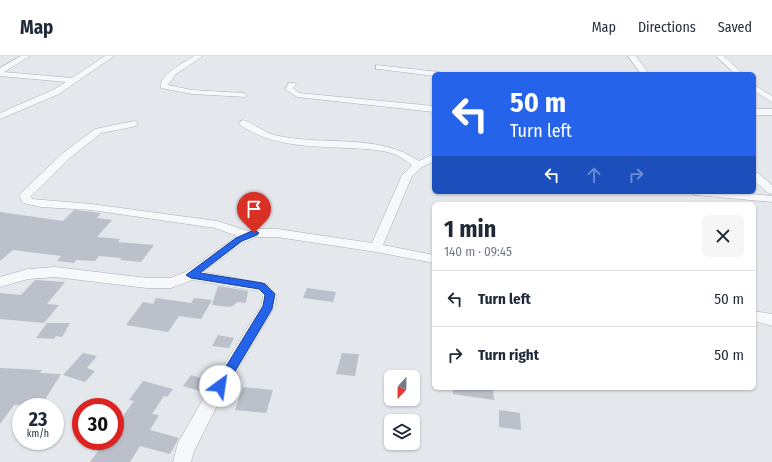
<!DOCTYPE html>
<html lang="en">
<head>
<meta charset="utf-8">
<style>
  :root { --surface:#fff; --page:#f6f6f7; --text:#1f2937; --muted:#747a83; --line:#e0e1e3 }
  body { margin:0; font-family:"Fira Sans Condensed",sans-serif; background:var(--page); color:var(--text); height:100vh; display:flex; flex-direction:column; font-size:15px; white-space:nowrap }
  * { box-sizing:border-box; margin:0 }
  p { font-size:13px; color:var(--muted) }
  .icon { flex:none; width:22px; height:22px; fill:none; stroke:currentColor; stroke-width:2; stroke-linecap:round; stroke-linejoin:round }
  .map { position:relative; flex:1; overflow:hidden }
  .sheet { position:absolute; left:432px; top:146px; width:324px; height:188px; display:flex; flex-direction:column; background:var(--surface); border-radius:6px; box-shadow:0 1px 3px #0004 }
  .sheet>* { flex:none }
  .guide { position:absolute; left:432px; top:16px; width:324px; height:122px; border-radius:6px; box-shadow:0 1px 3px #0004; background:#2563eb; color:#fff; overflow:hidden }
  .needle { width:26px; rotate:202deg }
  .tools { position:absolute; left:384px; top:314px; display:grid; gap:8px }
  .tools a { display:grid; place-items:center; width:36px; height:36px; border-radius:6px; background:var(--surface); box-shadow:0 1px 3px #0004; font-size:20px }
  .speed { position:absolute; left:12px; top:342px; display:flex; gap:8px; font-size:20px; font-weight:700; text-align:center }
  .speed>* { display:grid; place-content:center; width:52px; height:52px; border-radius:50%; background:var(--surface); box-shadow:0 1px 3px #0004; line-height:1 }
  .speed small { font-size:10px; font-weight:400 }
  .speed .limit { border:6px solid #d22; background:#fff; color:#111 }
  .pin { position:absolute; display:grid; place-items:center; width:34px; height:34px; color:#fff; margin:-41px -17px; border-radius:50% 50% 50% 0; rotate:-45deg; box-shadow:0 0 4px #0007 }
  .pin .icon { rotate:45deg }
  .me { position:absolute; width:44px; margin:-22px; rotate:31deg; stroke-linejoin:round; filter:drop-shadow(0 0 3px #0008) }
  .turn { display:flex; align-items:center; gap:14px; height:84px; padding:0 12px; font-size:18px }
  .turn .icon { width:52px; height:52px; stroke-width:2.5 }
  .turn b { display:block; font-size:28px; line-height:34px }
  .lanes { display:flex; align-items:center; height:38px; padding:0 12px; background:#0003; justify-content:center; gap:20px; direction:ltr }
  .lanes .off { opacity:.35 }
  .round { display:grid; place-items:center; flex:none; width:42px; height:42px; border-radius:6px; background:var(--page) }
  .head { display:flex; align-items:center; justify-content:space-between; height:68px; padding:0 12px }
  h1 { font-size:24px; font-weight:700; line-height:30px }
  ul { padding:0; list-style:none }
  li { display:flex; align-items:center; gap:12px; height:56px; padding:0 12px; border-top:1px solid var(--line) }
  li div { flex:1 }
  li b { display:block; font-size:15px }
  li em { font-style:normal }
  header { display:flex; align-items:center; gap:24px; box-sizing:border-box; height:56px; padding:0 20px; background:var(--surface); border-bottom:1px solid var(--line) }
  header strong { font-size:19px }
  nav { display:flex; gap:22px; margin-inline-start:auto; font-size:14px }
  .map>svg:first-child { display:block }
  .building { fill:#bbc0ca }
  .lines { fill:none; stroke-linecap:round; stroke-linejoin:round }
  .minor-casing { stroke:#a9aeb7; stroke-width:1 }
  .minor { fill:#f7f8fa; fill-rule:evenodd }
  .route { fill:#2563eb; stroke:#184099 }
</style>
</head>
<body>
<header>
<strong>Map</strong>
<nav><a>Map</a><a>Directions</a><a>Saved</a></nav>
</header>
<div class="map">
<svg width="772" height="406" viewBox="0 0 772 406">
  <rect width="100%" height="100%" fill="#e4e7ec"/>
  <g class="building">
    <polygon points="74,154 101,157 97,162 112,164 97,181 120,183 118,186 154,189 141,206 120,204 122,202 99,200 95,205 76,204 74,207 57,205 61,200 13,194 0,205 0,156 63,165"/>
    <polygon points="35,224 65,226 47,248 59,249 44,267 0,263 0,237 21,239"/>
    <polygon points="218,230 248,235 246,247 237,246 233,250 229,251 212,249"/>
    <polygon points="307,232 336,236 333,246 303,242"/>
    <polygon points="156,242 191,247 194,242 212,244 201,263 179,260 168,276 126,269 143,246 153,248"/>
    <polygon points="47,267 70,267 62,281 56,280 54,283 36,282"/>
    <polygon points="218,279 234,282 229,292 212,290"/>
    <polygon points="83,297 97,300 87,312 95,315 85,326 63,319"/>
    <polygon points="342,297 359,298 355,320 336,318"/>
    <polygon points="0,312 42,314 40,317 61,318 41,350 14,349 0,368"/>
    <polygon points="191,319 211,325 203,336 183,330"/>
    <polygon points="143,325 173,333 167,341 164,340 152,358 159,359 150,374 179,382 170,398 140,390 130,406 90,406 105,385 115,385 115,371 134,345 129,344"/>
    <polygon points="243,331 273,334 266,357 235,354"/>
    <polygon points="453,332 493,332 494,344 453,338"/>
    <polygon points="499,354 520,357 521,374 499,371"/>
  </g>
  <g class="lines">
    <defs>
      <g id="minor">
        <polygon points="21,0 30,0 4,16 72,22 105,0 114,0 59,38 0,63 0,57 53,34 66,26 0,20 0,12"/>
        <path d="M194 0H203L176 18 168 29 192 34 243 37 247 39 246 41 192 38 161 32C158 19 185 6 194 0Z"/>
        <polygon points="628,0 636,0 649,18 641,18"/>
        <polygon points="716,0 724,0 743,18 735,18"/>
        <polygon points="376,9 439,16 443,18 434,18 434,20 379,13 376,13"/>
        <polygon points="289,27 295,27 296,29 293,32 299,37 434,50 434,56 297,41 285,33"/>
        <polygon points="754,29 772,40 772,46 754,35"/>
        <rect x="754" y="53" width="18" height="6"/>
        <path d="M243 64C255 67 264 78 279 80 325 90 379 77 419 105L434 98V105L422 111 412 120 383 189 434 199V207L376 196 277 181H256L243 187 203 216 267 228 277 239 275 250 218 348 194 395 191 406H173L178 387 206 338 261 250 263 240 258 235 192 224 171 232H147L55 221 28 223 0 231V221L28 213 55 211 147 222H170L186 216 237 180 215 172 91 154 41 151 23 147 19 139 21 137 63 97 95 73 134 65 137 66V70L101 77 71 101 31 140 32 143 91 148 217 165 248 175 254 173H277L372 187 402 119 412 109C406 105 400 100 394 98 379 93 363 93 348 92 310 90 273 91 240 69L239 67Z"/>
        <polygon points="754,116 758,117 772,129 772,138 768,137 754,125"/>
        <polygon points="689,136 732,136 772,140 772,146 695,139"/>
        <polygon points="754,255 772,258 772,270 754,265"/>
      </g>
    </defs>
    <use href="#minor" class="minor-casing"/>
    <use href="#minor" class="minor"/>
  </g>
  <polygon class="route" points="254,174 259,177 257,179 242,185 200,217 262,227 265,228 275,238 272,253 224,334 220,335 216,334 214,330 263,250 265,239 259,233 191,222 186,219 236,182"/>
</svg>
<div class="tools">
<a><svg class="needle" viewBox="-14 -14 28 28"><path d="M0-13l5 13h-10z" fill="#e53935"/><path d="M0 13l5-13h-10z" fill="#747a83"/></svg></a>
<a><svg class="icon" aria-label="layers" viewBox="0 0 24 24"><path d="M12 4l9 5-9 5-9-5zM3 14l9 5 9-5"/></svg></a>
</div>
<div class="speed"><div>23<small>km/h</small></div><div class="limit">30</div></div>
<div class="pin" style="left:254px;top:177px;background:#d93025"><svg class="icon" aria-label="arrive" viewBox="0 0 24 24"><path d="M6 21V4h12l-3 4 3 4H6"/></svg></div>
<svg class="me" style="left:220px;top:330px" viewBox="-20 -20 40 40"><circle r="19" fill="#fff"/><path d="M0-13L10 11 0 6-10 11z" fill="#2563eb"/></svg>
<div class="guide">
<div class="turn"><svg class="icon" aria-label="left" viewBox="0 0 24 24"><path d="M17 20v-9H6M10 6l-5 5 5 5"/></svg><div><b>50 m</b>Turn left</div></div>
<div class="lanes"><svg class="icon" aria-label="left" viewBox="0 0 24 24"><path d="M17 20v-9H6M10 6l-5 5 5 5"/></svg><svg class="icon off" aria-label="ahead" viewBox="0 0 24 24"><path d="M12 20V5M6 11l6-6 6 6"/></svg><svg class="icon off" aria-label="right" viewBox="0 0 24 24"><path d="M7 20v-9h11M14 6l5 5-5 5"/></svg></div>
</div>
<section class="sheet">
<div class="head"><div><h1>1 min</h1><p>140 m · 09:45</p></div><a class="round"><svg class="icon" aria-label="close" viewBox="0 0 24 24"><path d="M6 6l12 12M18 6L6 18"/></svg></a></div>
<ul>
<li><svg class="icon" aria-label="left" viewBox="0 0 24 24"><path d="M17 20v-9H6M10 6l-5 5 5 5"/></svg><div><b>Turn left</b></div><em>50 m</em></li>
<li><svg class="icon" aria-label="right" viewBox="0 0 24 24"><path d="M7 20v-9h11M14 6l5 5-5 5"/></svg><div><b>Turn right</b></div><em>50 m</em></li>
</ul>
</section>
</div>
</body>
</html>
